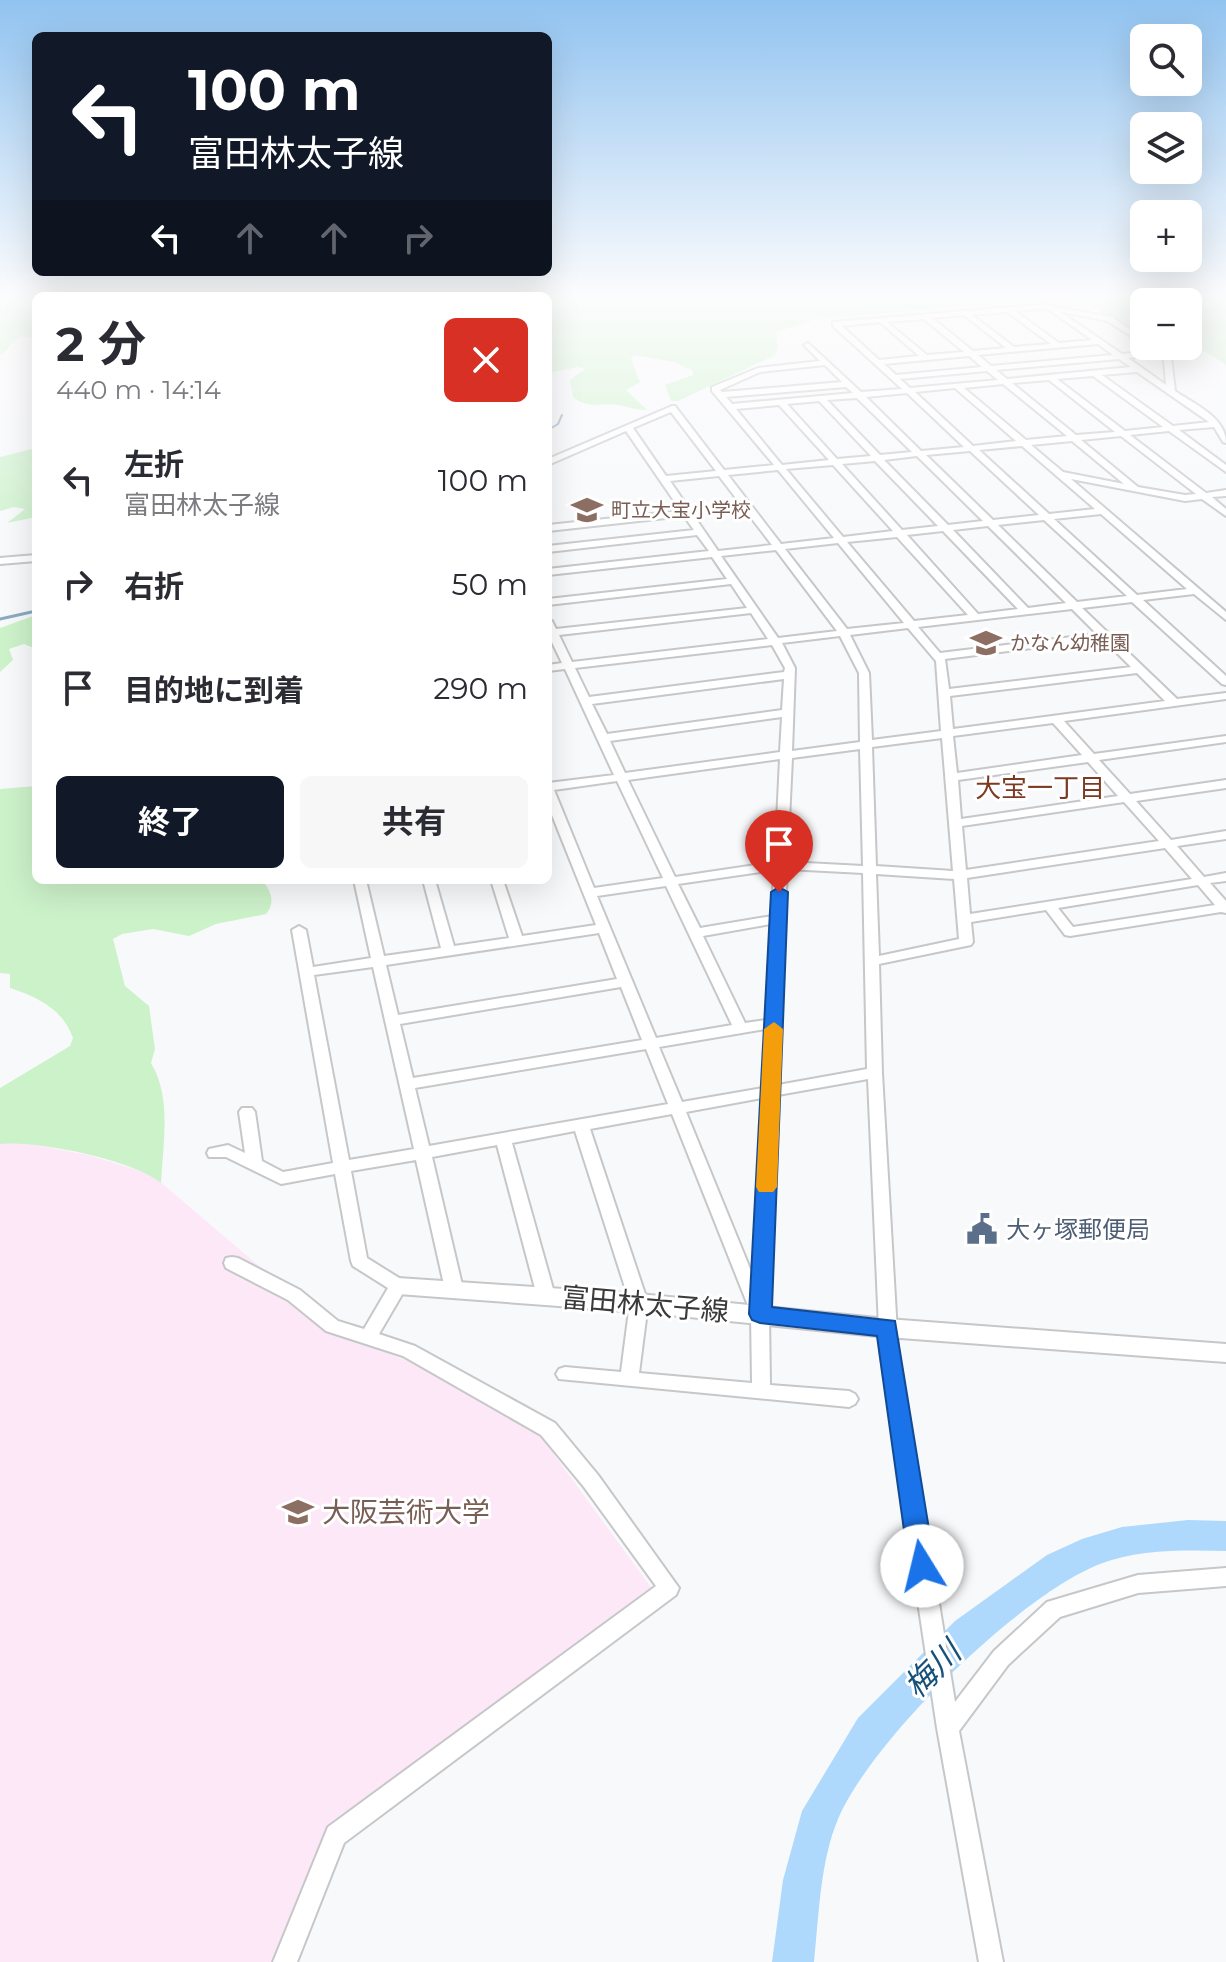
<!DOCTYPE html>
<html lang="ja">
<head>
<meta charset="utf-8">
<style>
  :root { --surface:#fff; --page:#f7f7f7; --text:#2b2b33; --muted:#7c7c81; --accent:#111827 }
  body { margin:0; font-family:Montserrat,"Noto Sans JP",sans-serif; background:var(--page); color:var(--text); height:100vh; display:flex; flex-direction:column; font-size:30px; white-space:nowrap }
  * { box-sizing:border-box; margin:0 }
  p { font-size:26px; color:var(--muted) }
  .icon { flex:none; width:44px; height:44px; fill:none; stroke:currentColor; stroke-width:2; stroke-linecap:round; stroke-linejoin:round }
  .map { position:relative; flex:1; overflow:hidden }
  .sheet { position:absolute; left:32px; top:292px; width:520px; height:592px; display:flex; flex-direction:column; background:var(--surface); border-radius:12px; box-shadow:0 8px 32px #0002 }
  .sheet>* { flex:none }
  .hud { position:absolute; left:32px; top:32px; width:520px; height:244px; border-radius:12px; box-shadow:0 8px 32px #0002; background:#111827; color:#fff; overflow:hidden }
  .fabs { position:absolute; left:1130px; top:24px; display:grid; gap:16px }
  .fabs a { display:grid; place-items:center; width:72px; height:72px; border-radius:12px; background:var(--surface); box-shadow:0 8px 32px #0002; font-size:40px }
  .pin { position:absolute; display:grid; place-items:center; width:68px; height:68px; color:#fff; margin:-82px -34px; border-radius:50% 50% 50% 0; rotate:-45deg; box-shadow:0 0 8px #0007 }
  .pin .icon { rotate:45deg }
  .me { position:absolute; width:88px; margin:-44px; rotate:351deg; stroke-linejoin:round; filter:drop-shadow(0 0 6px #0008) }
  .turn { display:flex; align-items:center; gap:28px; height:168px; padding:0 24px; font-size:36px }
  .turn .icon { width:104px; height:104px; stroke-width:2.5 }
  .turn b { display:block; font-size:56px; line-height:68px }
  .lanes { display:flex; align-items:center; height:76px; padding:0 24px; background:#0003; justify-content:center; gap:40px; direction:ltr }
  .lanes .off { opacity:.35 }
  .round { display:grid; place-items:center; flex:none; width:84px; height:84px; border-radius:12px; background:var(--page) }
  .head { display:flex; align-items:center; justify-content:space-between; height:136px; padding:0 24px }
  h1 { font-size:48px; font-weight:700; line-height:60px }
  .primary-button { display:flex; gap:16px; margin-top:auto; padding:16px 24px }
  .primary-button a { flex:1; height:92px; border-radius:12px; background:var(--accent); color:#fff; font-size:32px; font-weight:700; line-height:92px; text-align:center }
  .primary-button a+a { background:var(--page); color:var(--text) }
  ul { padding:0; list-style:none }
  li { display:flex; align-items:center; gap:24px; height:104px; padding:0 24px }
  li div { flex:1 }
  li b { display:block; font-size:30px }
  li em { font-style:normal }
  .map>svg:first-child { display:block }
  .education { fill:#fde8f8 }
  .green { fill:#ccf2ca }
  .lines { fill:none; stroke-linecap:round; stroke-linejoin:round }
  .stream-far1 { stroke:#8ba9c2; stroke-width:2 }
  .stream { stroke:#8ba9c2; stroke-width:3 }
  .river { fill:#aed9fc; fill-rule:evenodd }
  .minor-casing { stroke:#c6c7c9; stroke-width:4 }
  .major-casing { stroke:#c6c7c9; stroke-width:4 }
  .minor { fill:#fff; fill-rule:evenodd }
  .major { fill:#fff; fill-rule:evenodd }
  .route { fill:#1a73e8; stroke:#114b97; stroke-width:2 }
  .slow { fill:#f59e0b }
  .labels { text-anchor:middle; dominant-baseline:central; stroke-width:6; stroke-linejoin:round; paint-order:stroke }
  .far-education-label { font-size:20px; fill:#785e54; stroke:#fff; text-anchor:start }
  .service-label { font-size:24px; fill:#4e5e75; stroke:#fff; text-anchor:start }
  .neighbourhood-label { font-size:26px; fill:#7d3a23; stroke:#fff }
  .near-street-label { font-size:28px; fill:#3a3a3a; stroke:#fff }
  .near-education-label { font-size:28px; fill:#785e54; stroke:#fff; text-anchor:start }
  .near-water-label { font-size:32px; font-style:italic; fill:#15517a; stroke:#fff }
</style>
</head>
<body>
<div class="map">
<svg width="1226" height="1962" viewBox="0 0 1226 1962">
  <rect width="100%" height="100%" fill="#f8f9fb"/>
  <polygon class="education" points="21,1142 88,1155 151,1174 340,1335 408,1361 539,1434 653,1590 327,1829 274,1962 0,1962 0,1144"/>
  <g class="green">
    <path d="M0 294H153L36 296V340C15 329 13 346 0 356Z"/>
    <path d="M242 294H1226V365L1210 354 1187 346 1188 302H1144V330C1133 323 1125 325 1115 319 1084 303 1086 299 1049 299L817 319 776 332 778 347 775 355 678 401H671L665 385 693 375V371L674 362 634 355 631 359 640 382 626 390 647 410C636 410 629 407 619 405 600 402 589 410 573 397L570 380 585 369 578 367 548 373V296H239Z"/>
    <polygon points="36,448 36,517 7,523 25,509 14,507 0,511 0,457"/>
    <polygon points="36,615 36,649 24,644 9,649 13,660 0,672 0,628"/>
    <path d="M36 786V880H262C271 891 276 902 266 914L216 924 189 936 153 929 122 934 113 939 125 986 149 1006 155 1049 151 1063C172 1098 163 1143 161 1183 134 1160 36 1140 0 1144V1088L70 1046 73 1038C63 1009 37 997 10 988V974L0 973V789Z"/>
  </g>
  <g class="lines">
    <polyline class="stream-far1" points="548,430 558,424 562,415"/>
    <polyline class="stream" points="0,619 36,611"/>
    <path class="river" d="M1188 1520 1226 1521V1551C1185 1550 1138 1549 1100 1564 1020 1595 872 1739 838 1819 820 1862 819 1915 814 1962H772L783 1880 802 1811 858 1718 955 1621 1047 1555 1082 1539 1122 1527Z"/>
    <defs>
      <g id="minor">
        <path d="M1048 304 1054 307 1112 317 1144 339V344L1107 321 1059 311 1122 354 1152 351 1149 349 1153 347 1171 357 1175 391C1194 404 1226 417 1226 443L1223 442 1214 427 1179 430 1226 465V472L1169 431 1130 435 1206 493 1226 490V496L1212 497 1226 509V516L1202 499 1185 501 1071 479 1226 612V620L1194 594 1143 600 1226 676V685L1222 684 1132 602 1082 608 1177 699 1226 693V699L1064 721 1094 754 1226 736V742L1099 760 1130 794 1226 780V788L1136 801 1171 840 1226 831V839L1177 846 1204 877 1226 873V881L1210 883 1226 901V913L1221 912 1070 936 1065 935 1046 910 971 922 973 942 971 945 879 964 882 1073 898 1350 955 1702 994 1651 1047 1602 1138 1575 1226 1568V1586L1138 1593 1060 1617 1008 1665 959 1731 1003 1962H979L937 1728 880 1350 868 1079 778 1095 769 1314 770 1385 849 1391 855 1394 858 1399 855 1404 849 1407 559 1379 556 1374 559 1369 565 1367 621 1372 630 1303 575 1131 512 1143 555 1296 552 1301 546 1303 540 1301 537 1296 497 1145 432 1157 463 1289 460 1294 454 1296 448 1294 445 1289 416 1160 351 1171 367 1258 404 1281 407 1286 379 1334 415 1346 555 1423 598 1475 679 1588 676 1595 344 1843 297 1962H273L328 1827 656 1586 584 1487 541 1435 403 1356 326 1331 288 1300 226 1268 224 1263 226 1258 232 1257 238 1258 300 1290 338 1321 364 1329 388 1288 353 1266 351 1261 335 1174 281 1184 226 1157H209L207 1153 209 1149 228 1145 245 1153 239 1112 242 1108H252L255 1112 262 1161 283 1172 333 1163 292 930 299 926 306 930 313 967 371 958 354 880H366L384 956 441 948 423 880H435L454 946 509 938 491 880H503L522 936 596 925 548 805V783L614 775 565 669 548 671V665L562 663 548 634V620L552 621 556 629 747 608 731 584 548 605V599L727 579 712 557 548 575V569L709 551 697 535 548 552V546L694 530 684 516 548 531V525L681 511 626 431 548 465V459L672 406H675L724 470 774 465 712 391V387L758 368 820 361 804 345 808 343 861 392 902 389 833 326V322ZM1047 308 1092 340 1059 343 1015 311ZM1007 312 1051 344 1014 347 972 315ZM964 315 1006 348 973 351 932 318ZM924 319 964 352 927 355 887 322ZM880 322 919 356 879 360 842 326ZM1098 344 1113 355 991 366 978 355ZM1158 355 1164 360 1166 385 1128 358ZM969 356 982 367 896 375 884 364ZM1119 359 1131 367 1007 379 996 370ZM825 365 842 382 722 392 720 390 760 372ZM987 371 998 380 910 388 900 379ZM1137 372 1209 422 1173 426 1102 375ZM1093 376 1163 427 1125 431 1057 379ZM1049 380 1115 432 1076 435 1012 383ZM1003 384 1067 436 1026 440 964 388ZM846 387 853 393 732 404 726 397ZM955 388 1016 441 973 446 915 392ZM907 393 964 447 921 451 866 397ZM857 398 912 452 880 455 827 400ZM819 401 871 456 837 459 787 404ZM779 405 829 460 782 465 736 409ZM671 412 716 471 666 476 633 428ZM1121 436 1196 494 1185 495 1138 487 1081 440ZM1072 441 1124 484 1063 472 1031 445ZM1022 446 1095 509 1049 514 979 450ZM970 451 1039 515 993 520 926 455ZM917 456 983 521 948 525 884 460ZM875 461 938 526 902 530 842 464ZM833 465 893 531 843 537 786 469ZM778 470 834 538 781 544 728 475ZM719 476 772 545 718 551 670 481ZM1101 514 1187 589 1137 595 1054 519ZM1044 520 1127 596 1077 602 998 525ZM988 526 1066 603 1028 608 953 530ZM943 531 1018 609 978 614 907 535ZM897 537 968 615 914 621 847 542ZM838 543 904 623 847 629 785 549ZM776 550 837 631 778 638 721 556ZM1072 609 1097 634 940 653 918 627ZM751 613 768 639 572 662 559 635ZM908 628 936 661 941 731 872 740 869 673 850 635ZM840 636 859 673 860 742 792 751 795 668 782 643ZM1103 639 1131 667 949 689 945 659ZM772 645 785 668 784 672 589 697 575 668ZM1137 673 1165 701 953 729 950 696ZM784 679 782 710 607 734 592 704ZM782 717 780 752 625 773 610 741ZM1053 723 1082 755 957 773 953 736ZM942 738 953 871 876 866 872 747ZM860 749 863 866 787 862 792 758ZM780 759 775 862 675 877 628 780ZM1088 762 1118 796 961 819 958 780ZM617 781 663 878 594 888 554 790ZM1124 802 1159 841 966 870 962 826ZM1165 848 1192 879 970 914 967 878ZM787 869 863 873 867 1069 778 1085ZM774 870 772 916 700 928 678 884ZM876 874 954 879 959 939 879 956ZM1198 885 1215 905 1073 927 1058 908ZM666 886 732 1025 656 1038 597 896ZM771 924 766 1020 745 1023 703 936ZM599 933 617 979 398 1015 386 965ZM373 967 414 1149 349 1160 314 975ZM621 987 642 1040 413 1078 400 1024ZM766 1029 763 1088 682 1102 659 1047ZM646 1049 668 1104 429 1146 415 1088ZM762 1098 753 1276 686 1112ZM672 1114 751 1313 752 1383 639 1373 648 1303 590 1129Z"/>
        <polygon points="36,555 36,561 0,564 0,558"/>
      </g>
      <polygon id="major" points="398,1278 639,1294 887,1319 1226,1344 1226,1362 887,1337 639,1312 398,1294 390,1292 387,1286 390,1280"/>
    </defs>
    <use href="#minor" class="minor-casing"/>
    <use href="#major" class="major-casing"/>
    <use href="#minor" class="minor"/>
    <use href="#major" class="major"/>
  </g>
  <linearGradient id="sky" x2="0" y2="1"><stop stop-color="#91c3f0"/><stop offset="0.52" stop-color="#fcfcfd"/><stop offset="1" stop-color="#fcfcfd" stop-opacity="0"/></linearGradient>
  <rect width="1226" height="569" fill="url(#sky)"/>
  <polygon class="route" points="779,887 788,892 772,1307 895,1321 935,1566 931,1574 922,1578 913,1574 909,1566 877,1336 760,1323 752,1320 749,1314 771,892"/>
  <polygon class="slow" points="774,1022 783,1029 777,1187 773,1192 759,1192 756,1187 764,1029"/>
  <defs>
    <symbol id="school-bare" viewBox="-9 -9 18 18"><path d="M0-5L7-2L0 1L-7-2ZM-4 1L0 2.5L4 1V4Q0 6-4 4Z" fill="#8d6e63" stroke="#fff" stroke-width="2.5" paint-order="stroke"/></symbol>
    <symbol id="civic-bare" viewBox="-9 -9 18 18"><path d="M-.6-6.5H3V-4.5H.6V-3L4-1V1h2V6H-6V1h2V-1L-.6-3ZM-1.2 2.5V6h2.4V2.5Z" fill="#5c6f8a" stroke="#fff" stroke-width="2.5" paint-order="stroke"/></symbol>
    <symbol id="university-bare" viewBox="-9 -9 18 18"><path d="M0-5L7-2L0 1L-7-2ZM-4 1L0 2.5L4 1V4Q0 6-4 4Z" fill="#8d6e63" stroke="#fff" stroke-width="2.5" paint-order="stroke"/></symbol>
  </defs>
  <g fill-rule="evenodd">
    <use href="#school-bare" x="565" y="488" width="44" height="44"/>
    <use href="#school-bare" x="964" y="621" width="44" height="44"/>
    <use href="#civic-bare" x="960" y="1207" width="44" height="44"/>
    <use href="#university-bare" x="276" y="1490" width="44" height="44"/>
  </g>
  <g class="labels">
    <g class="far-education-label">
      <text x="611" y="510">町立大宝小学校</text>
      <text x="1010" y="643">かなん幼稚園</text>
    </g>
    <g class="service-label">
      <text x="1006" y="1229">大ヶ塚郵便局</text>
    </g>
    <g class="neighbourhood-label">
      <text x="1040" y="788">大宝一丁目</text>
    </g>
    <g class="near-street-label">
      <text transform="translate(645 1304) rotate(5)">富田林太子線</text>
    </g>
    <g class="near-education-label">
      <text x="322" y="1512">大阪芸術大学</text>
    </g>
    <g class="near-water-label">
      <text transform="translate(932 1669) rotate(-45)">梅川</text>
    </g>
  </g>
</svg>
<div class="fabs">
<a><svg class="icon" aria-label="search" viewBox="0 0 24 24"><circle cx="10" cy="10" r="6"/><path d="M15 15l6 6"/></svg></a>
<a><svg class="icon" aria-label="layers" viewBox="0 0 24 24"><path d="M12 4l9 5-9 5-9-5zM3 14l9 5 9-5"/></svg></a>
<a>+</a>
<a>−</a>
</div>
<div class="pin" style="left:779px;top:892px;background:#d93025"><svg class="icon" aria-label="arrive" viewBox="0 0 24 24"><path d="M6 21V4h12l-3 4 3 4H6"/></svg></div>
<svg class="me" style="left:922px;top:1566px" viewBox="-20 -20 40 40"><circle r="19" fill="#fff"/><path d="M0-13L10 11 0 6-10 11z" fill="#1a73e8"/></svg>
<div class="hud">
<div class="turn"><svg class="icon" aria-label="left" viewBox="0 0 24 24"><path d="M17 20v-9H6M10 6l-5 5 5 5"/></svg><div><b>100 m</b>富田林太子線</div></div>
<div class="lanes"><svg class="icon" aria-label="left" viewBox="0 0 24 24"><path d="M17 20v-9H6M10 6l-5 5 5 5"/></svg><svg class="icon off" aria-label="ahead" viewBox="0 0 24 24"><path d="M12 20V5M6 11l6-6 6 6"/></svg><svg class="icon off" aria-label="ahead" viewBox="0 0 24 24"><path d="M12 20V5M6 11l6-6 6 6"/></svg><svg class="icon off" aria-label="right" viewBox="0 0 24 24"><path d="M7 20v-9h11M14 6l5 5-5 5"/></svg></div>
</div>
<section class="sheet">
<div class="head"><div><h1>2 分</h1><p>440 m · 14:14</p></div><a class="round" style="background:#d93025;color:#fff"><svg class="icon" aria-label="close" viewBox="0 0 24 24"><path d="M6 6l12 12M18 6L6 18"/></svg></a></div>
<ul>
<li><svg class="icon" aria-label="left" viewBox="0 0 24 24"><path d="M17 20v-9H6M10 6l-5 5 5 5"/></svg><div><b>左折</b><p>富田林太子線</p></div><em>100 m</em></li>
<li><svg class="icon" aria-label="right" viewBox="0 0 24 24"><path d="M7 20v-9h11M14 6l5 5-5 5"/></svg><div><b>右折</b></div><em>50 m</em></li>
<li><svg class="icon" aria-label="arrive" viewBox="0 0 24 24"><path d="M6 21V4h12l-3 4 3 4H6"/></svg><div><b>目的地に到着</b></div><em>290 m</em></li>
</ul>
<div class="primary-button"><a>終了</a><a>共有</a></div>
</section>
</div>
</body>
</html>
